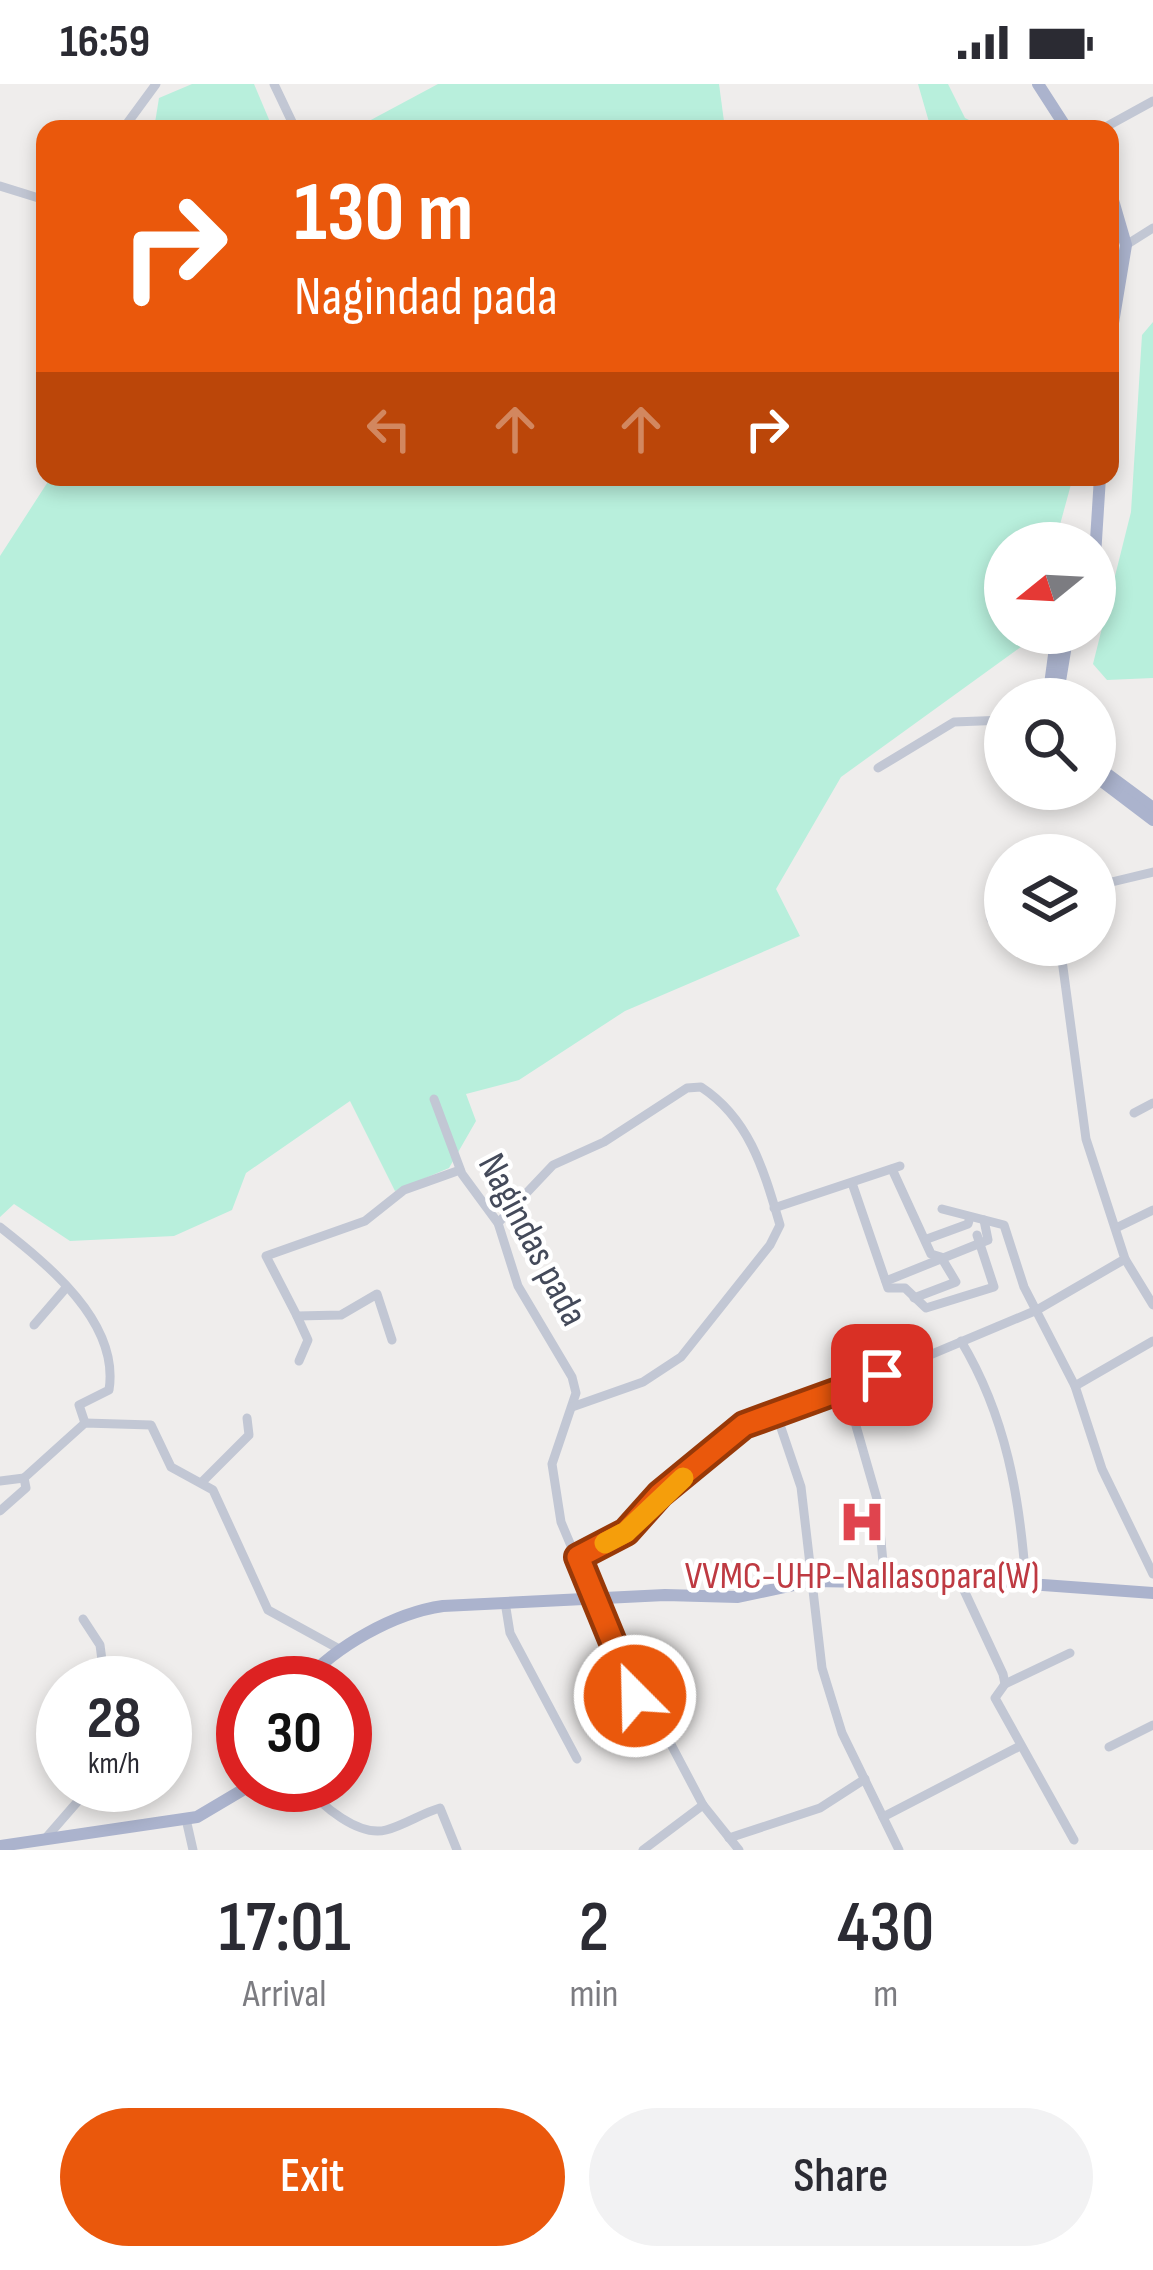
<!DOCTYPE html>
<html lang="en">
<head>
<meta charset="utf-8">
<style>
  :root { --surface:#fff; --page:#f2f2f3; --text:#2b2b33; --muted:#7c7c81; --accent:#ea580c }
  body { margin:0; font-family:"Sofia Sans Condensed",sans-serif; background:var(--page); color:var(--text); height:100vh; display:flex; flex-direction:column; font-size:45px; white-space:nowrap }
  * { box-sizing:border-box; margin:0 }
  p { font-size:39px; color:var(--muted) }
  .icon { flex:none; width:66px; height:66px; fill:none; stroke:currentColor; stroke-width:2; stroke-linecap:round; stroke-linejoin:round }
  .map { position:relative; height:1766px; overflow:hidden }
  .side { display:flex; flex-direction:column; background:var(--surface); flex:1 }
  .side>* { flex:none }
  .hud { position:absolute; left:36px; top:36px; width:1083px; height:366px; border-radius:24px; box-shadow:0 6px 18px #0003; background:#ea580c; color:#fff; overflow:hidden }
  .needle { width:78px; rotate:252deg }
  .fabs { position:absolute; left:984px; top:438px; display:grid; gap:24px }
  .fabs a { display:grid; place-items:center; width:132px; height:132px; border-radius:50%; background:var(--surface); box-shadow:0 6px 18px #0003; font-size:60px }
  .speed { position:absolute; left:36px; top:1572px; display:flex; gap:24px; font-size:60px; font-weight:700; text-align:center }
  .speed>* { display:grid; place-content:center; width:156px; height:156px; border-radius:50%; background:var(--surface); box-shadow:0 6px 18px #0003; line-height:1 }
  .speed small { font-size:30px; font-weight:400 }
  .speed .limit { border:18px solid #d22; background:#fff; color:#111 }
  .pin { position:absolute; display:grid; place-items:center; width:102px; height:102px; color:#fff; margin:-51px; border-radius:24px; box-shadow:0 6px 18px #0006 }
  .me { position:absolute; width:132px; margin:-66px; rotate:337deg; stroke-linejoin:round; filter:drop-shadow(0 0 9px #0008) }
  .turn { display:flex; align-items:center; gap:42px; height:252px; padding:0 60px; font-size:54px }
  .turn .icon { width:156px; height:156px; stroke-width:2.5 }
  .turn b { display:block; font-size:84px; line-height:102px }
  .lanes { display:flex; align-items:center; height:114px; padding:0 60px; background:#0003; justify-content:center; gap:60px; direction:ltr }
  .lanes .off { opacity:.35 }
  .eta { display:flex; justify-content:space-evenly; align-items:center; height:204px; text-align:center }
  .eta b { font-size:72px; font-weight:600; line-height:84px }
  .primary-button { display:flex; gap:24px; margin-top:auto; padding:24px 60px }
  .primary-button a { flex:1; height:138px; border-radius:72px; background:var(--accent); color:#fff; font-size:48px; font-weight:600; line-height:138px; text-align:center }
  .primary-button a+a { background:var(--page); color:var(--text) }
  .status { display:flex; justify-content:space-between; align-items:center; height:84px; padding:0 60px; background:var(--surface); direction:ltr }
  .status svg { height:33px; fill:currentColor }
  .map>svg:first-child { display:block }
  .green { fill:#b8efdc }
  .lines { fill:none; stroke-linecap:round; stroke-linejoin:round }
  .minor { stroke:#c2c7d4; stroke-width:9 }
  .major { stroke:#abb3cd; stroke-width:12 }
  .route-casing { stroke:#983908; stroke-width:30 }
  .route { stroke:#ea580c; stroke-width:21 }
  .slow { stroke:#f59e0b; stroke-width:21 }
  .labels { text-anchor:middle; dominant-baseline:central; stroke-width:9; stroke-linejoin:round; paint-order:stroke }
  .street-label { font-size:39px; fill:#444a5a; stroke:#fff }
  .health-label { font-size:39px; fill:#be3a42; stroke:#fff }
</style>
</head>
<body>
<div class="status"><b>16:59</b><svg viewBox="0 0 49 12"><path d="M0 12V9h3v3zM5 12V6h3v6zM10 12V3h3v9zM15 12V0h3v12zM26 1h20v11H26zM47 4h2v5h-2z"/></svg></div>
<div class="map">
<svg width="1153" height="1766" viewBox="0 0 1153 1766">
  <rect width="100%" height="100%" fill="#efedec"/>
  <g class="green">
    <polygon points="192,0 254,0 273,45 154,45 159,14"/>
    <polygon points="438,0 719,0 725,45 354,45"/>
    <polygon points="918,0 948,0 965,34 987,45 931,45"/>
    <polygon points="1153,238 1153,594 1107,596 1093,580 1131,428 1142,251"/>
    <polygon points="51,393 1073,393 1055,459 1005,459 1005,549 1029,549 1025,560 841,693 776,805 800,852 625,927 519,996 466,1010 476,1037 449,1084 395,1107 350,1017 246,1089 232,1126 174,1152 70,1157 14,1120 0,1133 0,472"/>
  </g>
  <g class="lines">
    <g class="minor">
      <polyline points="274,0 293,40"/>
      <polyline points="123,45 156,0"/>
      <polyline points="1102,45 1153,17"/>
      <polyline points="0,102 45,116"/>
      <polyline points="1126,161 1153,144"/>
      <polyline points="878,684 954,638 1005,636"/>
      <polyline points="1095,802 1153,788"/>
      <polyline points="991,835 1005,830"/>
      <polyline points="434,1015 462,1090 498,1139 518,1202 572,1293 576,1309 552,1380 561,1438 632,1607 665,1649 703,1721 739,1766"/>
      <polyline points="1134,1029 1153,1019"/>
      <polyline points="892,1085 931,1170 941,1173 956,1198 914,1214"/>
      <polyline points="852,1099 888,1204 905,1204 926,1224 994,1203 977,1151"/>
      <polyline points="774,1124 900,1082"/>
      <polyline points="942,1125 1004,1141 1024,1203 1075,1302 1102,1385 1153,1490"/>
      <path d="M498 1139 553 1081 604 1058 687 1004 701 1003C750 1035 764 1087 780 1141L770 1161 681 1273 643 1298 572 1323"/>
      <path d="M0 1143C47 1180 120 1238 109 1306L79 1321 85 1339"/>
      <polyline points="1116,1144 1153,1126"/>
      <polyline points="927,1155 968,1140 970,1133"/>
      <polyline points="1125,1175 1153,1221"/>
      <polyline points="886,1197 988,1156 984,1136"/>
      <polyline points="297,1232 308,1256 299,1277"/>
      <polyline points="34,1241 65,1205"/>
      <polyline points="392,1256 377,1210 341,1231 297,1232 266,1172 365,1137 404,1106 460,1086"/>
      <path d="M961 1257C1006 1332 1020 1413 1026 1501"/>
      <polyline points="1075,1302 1153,1257"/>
      <polyline points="846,1307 877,1415 885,1499"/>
      <polyline points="777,1332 801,1403 822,1584 842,1649 899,1766"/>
      <polyline points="0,1397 24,1394"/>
      <polyline points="203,1397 249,1351 247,1334"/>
      <polyline points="0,1427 26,1404 24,1394 85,1339 151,1341 171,1383 213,1406 268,1526 341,1566"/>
      <polyline points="577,1473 626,1447 660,1410 744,1341 830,1313 1037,1226 1125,1175 1086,1055 1060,861"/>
      <polyline points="962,1502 1003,1590 1005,1600 995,1614 1074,1756"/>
      <polyline points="505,1518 510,1549 577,1675"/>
      <polyline points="83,1535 100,1561 105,1599"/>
      <polyline points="1005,1600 1070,1569"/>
      <polyline points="1109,1663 1153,1641"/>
      <path d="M306 1701C321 1722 359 1753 386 1746 405 1741 422 1729 440 1724L457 1766"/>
      <polyline points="883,1733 1020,1662"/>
      <polyline points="186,1735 193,1766"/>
      <polyline points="729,1754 820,1724 865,1695"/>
      <polyline points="45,1755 92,1701"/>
      <polyline points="643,1766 703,1721"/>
    </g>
    <g class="major">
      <polyline points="1038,0 1067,45"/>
      <polyline points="1110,106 1126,161 1110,257"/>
      <polyline points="1095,472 1100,393"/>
      <polyline points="1048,615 1057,549"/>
      <polyline points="1057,615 1068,549"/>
      <polyline points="1095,681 1153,724"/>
      <polyline points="1095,692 1153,736"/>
      <path d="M303 1599C336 1562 394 1529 443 1522L665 1511 738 1513 813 1497 1043 1501 1153 1509"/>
      <polyline points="0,1762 197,1733 251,1701"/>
    </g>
  </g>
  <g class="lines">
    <defs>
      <polyline id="route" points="635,1612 578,1473 626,1448 660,1410 744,1341 882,1291"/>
    </defs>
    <use href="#route" class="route-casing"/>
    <use href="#route" class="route"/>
    <polyline class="slow" points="605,1459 626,1448 683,1394"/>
  </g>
  <defs>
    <symbol id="hospital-bare" viewBox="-9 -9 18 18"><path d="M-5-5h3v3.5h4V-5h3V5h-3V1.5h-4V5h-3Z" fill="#e0444e" stroke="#fff" stroke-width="2.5" paint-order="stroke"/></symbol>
  </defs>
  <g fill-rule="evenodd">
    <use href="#hospital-bare" x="829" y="1405" width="66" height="66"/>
  </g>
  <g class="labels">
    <g class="street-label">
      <text transform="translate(532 1156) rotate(62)">Nagindas pada</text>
    </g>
    <g class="health-label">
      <text x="862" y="1492">VVMC-UHP-Nallasopara(W)</text>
    </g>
  </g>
</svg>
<div class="fabs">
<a><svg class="needle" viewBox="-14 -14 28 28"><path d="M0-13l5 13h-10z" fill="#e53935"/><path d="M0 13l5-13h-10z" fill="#7c7c81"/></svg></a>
<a><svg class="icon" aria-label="search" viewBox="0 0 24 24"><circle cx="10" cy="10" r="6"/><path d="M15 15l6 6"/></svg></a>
<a><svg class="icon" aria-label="layers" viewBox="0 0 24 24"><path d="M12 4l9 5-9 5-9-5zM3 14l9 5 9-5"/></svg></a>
</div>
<div class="speed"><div>28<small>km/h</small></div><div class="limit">30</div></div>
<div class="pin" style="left:882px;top:1291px;background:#d93025"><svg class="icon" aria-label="arrive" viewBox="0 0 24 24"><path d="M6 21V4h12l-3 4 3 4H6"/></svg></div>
<svg class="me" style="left:635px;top:1612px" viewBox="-20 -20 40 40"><circle r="17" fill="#ea580c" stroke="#fff" stroke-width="3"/><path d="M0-11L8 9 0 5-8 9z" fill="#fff"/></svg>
<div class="hud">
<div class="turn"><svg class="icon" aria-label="right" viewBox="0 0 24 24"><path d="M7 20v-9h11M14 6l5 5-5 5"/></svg><div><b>130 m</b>Nagindad pada</div></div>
<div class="lanes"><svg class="icon off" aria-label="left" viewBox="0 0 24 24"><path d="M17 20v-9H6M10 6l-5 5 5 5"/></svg><svg class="icon off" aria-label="ahead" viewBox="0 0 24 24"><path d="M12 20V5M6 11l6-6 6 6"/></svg><svg class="icon off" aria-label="ahead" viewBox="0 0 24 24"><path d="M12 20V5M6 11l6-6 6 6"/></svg><svg class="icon" aria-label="right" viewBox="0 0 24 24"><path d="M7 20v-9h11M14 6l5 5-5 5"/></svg></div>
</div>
</div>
<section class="side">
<div class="eta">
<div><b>17:01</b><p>Arrival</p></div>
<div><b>2</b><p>min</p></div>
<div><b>430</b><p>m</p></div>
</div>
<div class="primary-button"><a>Exit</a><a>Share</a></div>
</section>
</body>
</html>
